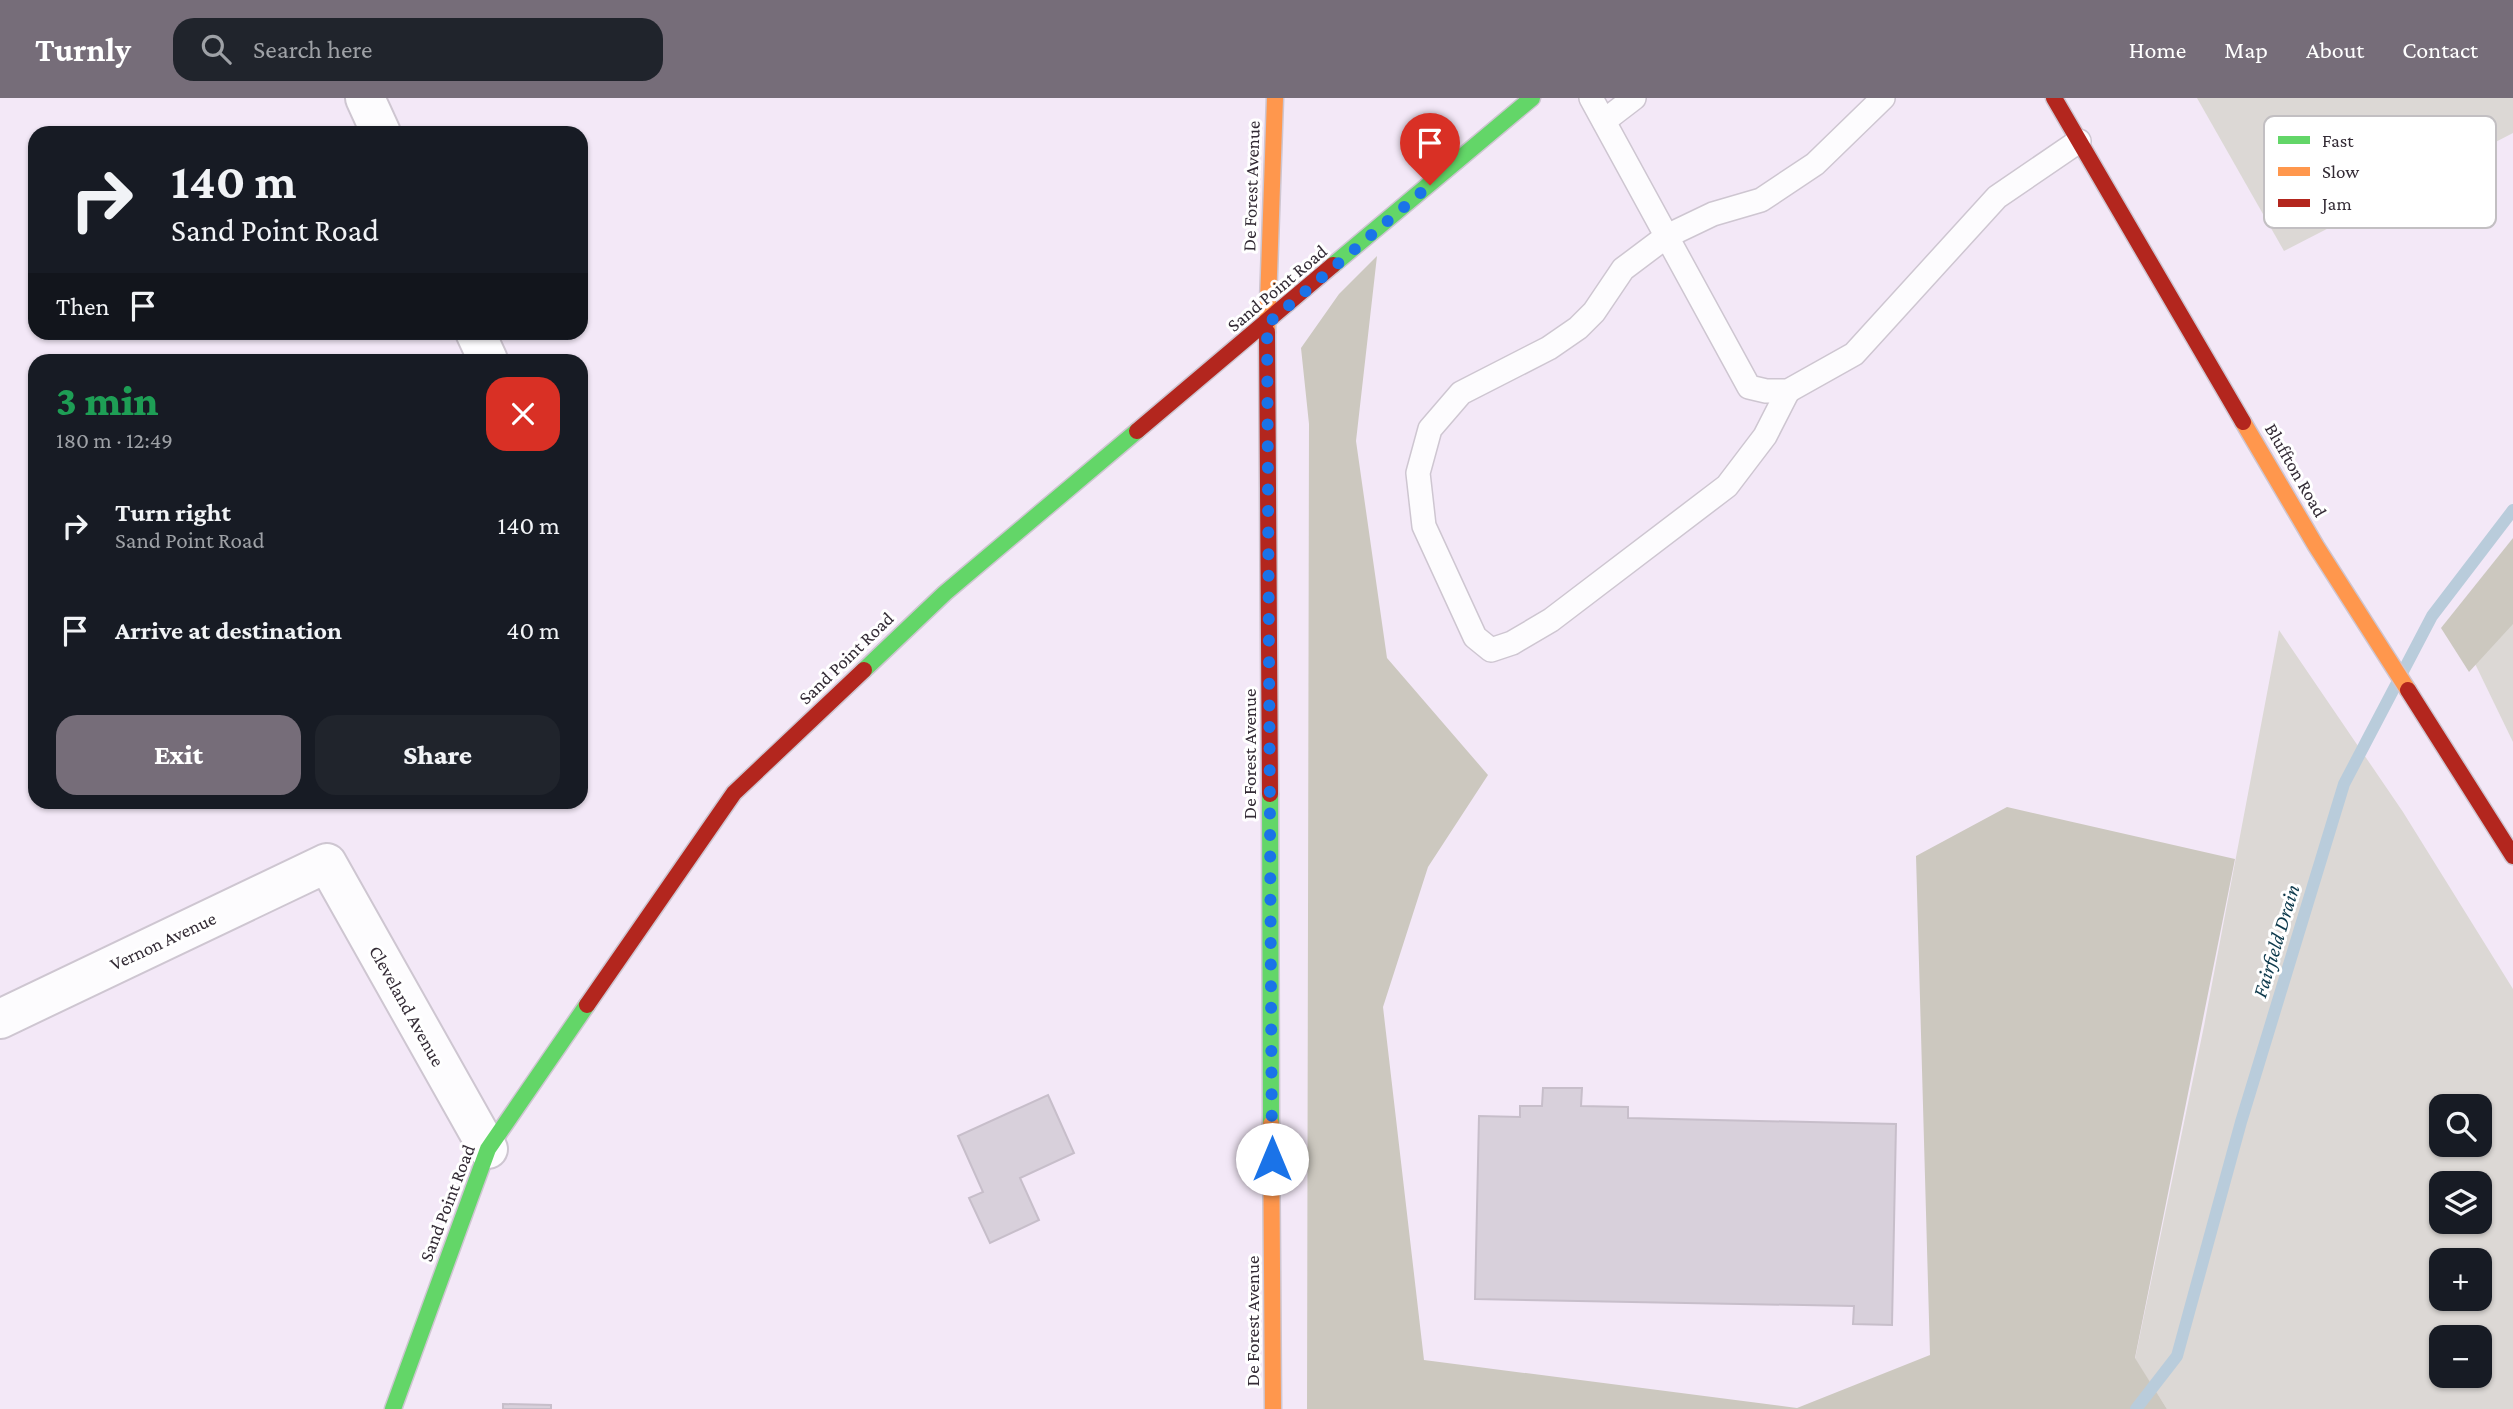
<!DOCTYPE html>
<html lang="en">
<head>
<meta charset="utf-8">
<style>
  :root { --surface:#171b24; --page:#20242c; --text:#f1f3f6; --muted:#9ea1a6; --accent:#766d79 }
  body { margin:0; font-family:"Crimson Pro",serif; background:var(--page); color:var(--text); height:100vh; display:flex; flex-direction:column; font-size:26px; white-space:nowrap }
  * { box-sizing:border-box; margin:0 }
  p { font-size:23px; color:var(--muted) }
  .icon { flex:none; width:38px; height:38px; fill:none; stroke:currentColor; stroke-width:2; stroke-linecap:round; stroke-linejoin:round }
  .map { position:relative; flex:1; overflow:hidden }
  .details { position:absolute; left:28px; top:256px; width:560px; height:455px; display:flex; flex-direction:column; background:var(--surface); border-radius:21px; box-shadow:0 2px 5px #0004 }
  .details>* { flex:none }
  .banner { position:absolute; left:28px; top:28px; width:560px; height:214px; border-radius:21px; box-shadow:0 2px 5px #0004; background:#171b24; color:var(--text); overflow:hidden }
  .controls { position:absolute; left:2429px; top:996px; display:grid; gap:14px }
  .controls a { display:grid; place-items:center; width:63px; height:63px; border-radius:14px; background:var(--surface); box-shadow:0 2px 5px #0004; font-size:35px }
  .pin { position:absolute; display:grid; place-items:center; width:60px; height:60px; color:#fff; margin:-72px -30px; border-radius:50% 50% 50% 0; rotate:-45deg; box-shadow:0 0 7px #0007 }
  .pin .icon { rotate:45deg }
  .me { position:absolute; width:77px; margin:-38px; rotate:0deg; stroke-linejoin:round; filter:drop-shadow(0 0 5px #0008) }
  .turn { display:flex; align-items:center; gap:24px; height:147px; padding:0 28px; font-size:32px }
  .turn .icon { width:91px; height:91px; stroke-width:2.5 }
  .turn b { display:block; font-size:49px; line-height:60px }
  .then { display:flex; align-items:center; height:66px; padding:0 28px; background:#0003; gap:14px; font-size:26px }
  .round { display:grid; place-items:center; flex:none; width:74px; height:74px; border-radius:21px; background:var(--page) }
  .overview { display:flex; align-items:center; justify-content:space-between; height:119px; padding:0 28px }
  h1 { font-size:42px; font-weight:800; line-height:52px; color:#1e9e55 }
  .button { display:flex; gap:14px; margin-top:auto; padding:14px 28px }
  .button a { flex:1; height:80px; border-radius:21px; background:var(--accent); color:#fff; font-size:28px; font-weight:800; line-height:80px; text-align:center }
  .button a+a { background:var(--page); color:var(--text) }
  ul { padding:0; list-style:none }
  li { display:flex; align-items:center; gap:21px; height:105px; padding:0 28px }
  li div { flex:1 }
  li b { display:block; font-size:26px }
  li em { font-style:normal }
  header { display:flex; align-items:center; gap:42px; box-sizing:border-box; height:98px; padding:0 35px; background:var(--accent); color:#fff }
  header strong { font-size:33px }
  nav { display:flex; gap:38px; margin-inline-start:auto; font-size:24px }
  .search { width:490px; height:63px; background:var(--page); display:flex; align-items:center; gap:18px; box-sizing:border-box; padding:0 24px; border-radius:21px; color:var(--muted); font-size:26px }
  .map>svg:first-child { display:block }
  .green { fill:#dcd8d5; fill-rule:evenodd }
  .forest { fill:#ccc8bf }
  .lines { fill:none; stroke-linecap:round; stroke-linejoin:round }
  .stream { stroke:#b9ccdb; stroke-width:12 }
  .building { fill:#d8d0db; stroke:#c7beca; stroke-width:2 }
  .lane-casing { stroke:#cec6d1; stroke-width:26 }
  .street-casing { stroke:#cec6d1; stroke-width:42 }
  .fast-casing { stroke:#cec6d1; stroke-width:19 }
  .slow-casing { stroke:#cec6d1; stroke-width:19 }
  .jam-casing { stroke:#cec6d1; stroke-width:19 }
  .lane { stroke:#fdfcfe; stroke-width:23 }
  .street { stroke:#fdfcfe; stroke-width:38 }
  .fast { stroke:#63d668; stroke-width:16 }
  .slow { stroke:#ff974d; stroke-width:16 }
  .jam { stroke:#b3261e; stroke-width:16 }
  .route { stroke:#1a73e8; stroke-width:12; stroke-dasharray:0 21.6 }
  .labels { text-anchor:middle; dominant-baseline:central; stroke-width:6; stroke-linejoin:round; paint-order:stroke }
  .street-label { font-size:19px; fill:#332b35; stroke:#fff }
  .water-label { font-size:21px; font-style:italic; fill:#0c394b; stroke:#fff }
  .key { fill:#fff; stroke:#c2bfc2; stroke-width:2 }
  .key-label { font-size:19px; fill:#332b35 }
</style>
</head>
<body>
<header>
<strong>Turnly</strong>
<div class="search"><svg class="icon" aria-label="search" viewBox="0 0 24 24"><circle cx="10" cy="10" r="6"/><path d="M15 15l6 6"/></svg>Search here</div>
<nav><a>Home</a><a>Map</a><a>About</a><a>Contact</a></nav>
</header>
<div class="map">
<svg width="2513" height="1311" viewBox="0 0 2513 1311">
  <rect width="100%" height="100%" fill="#f3e8f7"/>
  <g class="green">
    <polygon points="2197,0 2513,0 2513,35 2284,153"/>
    <polygon points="2513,493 2513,644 2464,543"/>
    <path d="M2279 532 2403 714 2513 891V1311H2167L2135 1261 2204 928ZM2441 1008H2480V1046H2441ZM2441 1085H2480V1124H2441ZM2441 1162H2480V1200H2441ZM2441 1239H2480V1278H2441Z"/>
  </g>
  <g class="forest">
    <polygon points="1377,158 1356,343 1387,560 1488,677 1428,769 1383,909 1424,1262 1797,1310 1930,1257 1916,758 2007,709 2235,761 2135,1260 2167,1311 1307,1311 1309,326 1301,250 1339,196"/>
    <polygon points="2513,440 2513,526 2469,574 2441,530"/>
  </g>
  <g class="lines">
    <polyline class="stream" points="2136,1311 2177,1258 2241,1024 2344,686 2432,518 2513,412"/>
  </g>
  <g class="building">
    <polygon points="1543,990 1582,990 1581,1008 1628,1009 1628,1020 1896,1026 1892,1227 1853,1226 1854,1208 1475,1201 1479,1018 1520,1019 1520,1008 1542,1008"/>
    <polygon points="1048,997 1074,1055 1020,1080 1039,1122 990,1145 969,1100 983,1094 958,1038"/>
    <polygon points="503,1306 551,1307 551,1311 503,1311"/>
  </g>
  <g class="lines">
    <defs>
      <g id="lane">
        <polyline points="1591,0 1749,289 1766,293 1788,293 1854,256 1997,99 2079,43"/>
        <polyline points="1604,23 1634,0"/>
        <polyline points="1788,293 1765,338 1727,388 1551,522 1512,545 1491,552 1475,539 1424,428 1418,375 1430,331 1461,295 1549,250 1578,230 1594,214 1623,171 1667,138 1713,116 1761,102 1815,66 1883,0"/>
      </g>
      <g id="street">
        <polyline points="365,0 381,35"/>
        <polyline points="475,234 488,262"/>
        <polyline points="0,921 327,765 488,1051"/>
      </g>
      <g id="fast">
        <polyline points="1333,167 1532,0"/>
        <polyline points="864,572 945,495 1137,333"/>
        <polyline points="1270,696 1271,1026"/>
        <polyline points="393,1311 488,1051 587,907"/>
      </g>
      <g id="slow">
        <polyline points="1267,234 1275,0"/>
        <polyline points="2243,324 2316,448 2408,592"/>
        <polyline points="1271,1026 1273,1311"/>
      </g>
      <g id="jam">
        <polyline points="2054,0 2243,324"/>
        <polyline points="1267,234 1270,696"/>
        <polyline points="1137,333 1333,167"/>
        <polyline points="2408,592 2513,758"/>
        <polyline points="587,907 734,695 864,572"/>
      </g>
    </defs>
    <use href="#lane" class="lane-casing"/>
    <use href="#street" class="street-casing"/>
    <use href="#fast" class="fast-casing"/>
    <use href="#slow" class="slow-casing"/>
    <use href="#jam" class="jam-casing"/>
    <use href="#lane" class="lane"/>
    <use href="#street" class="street"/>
    <use href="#fast" class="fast"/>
    <use href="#slow" class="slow"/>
    <use href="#jam" class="jam"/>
  </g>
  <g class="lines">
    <polyline class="route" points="1272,1061 1267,226 1430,87"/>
  </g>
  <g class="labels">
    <g class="street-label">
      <text transform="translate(1251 88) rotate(-88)">De Forest Avenue</text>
      <text transform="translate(1277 190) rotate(-40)">Sand Point Road</text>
      <text transform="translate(2296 372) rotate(60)">Bluffton Road</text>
      <text transform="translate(846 560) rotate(-44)">Sand Point Road</text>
      <text transform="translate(1249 656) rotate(-90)">De Forest Avenue</text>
      <text transform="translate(163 843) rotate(-25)">Vernon Avenue</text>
      <text transform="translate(407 908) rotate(61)">Cleveland Avenue</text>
      <text transform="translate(447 1105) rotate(-69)">Sand Point Road</text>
      <text transform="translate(1252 1223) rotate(-90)">De Forest Avenue</text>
    </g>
    <g class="water-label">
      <text transform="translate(2276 843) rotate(-73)">Fairfield Drain</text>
    </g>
  </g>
  <rect x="2264" y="18" width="232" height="112" rx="10" class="key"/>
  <rect x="2278" y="38" width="32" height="8" fill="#63d668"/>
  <rect x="2278" y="69" width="32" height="9" fill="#ff974d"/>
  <rect x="2278" y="101" width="32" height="8" fill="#b3261e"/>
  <g class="key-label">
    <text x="2322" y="49">Fast</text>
    <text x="2322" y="80">Slow</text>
    <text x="2322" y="112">Jam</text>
  </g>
</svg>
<div class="controls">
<a><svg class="icon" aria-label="search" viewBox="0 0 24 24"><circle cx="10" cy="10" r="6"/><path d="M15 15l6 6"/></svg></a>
<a><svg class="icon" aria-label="layers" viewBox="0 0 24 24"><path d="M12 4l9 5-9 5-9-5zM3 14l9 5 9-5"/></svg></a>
<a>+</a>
<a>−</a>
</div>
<div class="pin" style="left:1430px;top:87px;background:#d93025"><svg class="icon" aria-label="arrive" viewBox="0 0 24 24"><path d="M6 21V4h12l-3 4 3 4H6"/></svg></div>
<svg class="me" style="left:1272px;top:1061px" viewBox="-20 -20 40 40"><circle r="19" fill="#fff"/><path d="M0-13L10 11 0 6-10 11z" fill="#1a73e8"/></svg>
<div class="banner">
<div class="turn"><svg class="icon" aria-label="right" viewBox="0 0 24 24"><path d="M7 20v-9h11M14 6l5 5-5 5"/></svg><div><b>140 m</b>Sand Point Road</div></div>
<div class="then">Then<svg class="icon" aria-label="arrive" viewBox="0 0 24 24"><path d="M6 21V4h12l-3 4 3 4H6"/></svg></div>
</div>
<section class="details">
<div class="overview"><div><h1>3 min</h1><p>180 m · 12:49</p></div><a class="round" style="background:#d93025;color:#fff"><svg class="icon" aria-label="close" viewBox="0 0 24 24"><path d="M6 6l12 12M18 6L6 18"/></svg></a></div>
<ul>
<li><svg class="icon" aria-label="right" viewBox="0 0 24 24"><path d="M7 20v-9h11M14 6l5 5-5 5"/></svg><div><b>Turn right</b><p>Sand Point Road</p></div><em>140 m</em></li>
<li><svg class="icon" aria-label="arrive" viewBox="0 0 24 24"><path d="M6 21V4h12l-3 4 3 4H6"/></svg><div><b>Arrive at destination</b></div><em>40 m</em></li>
</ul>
<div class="button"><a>Exit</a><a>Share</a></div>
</section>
</div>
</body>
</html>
